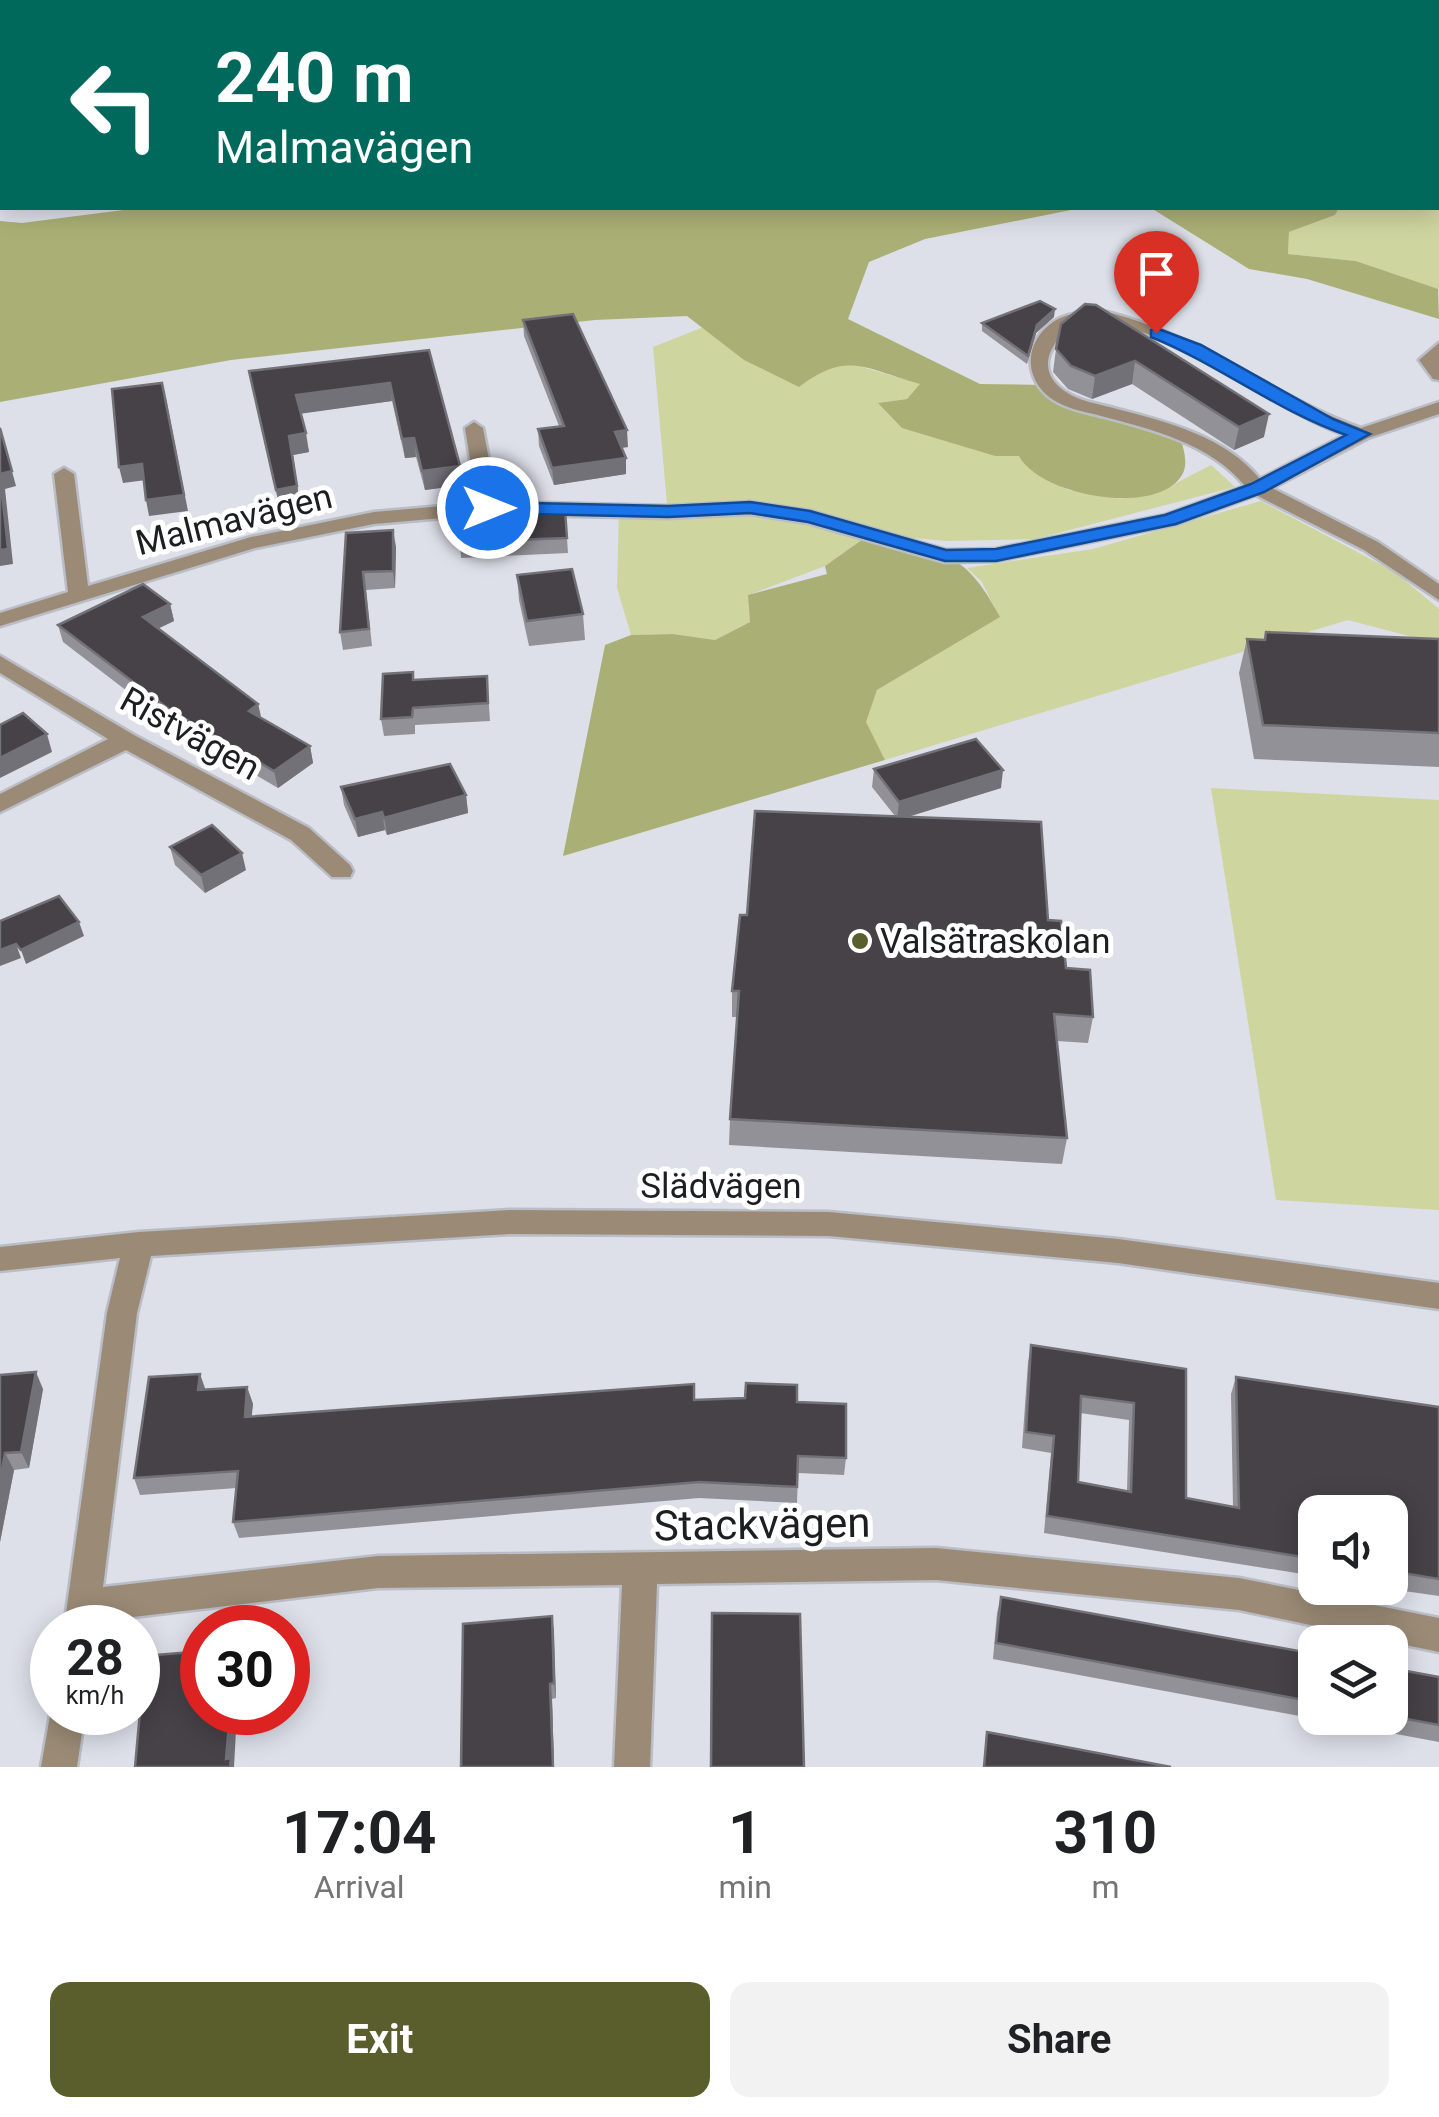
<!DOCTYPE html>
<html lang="en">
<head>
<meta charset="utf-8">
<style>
  :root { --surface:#fff; --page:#f2f2f2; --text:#202124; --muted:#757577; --accent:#595e2c }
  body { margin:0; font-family:Roboto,sans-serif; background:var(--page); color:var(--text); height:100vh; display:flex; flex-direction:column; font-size:38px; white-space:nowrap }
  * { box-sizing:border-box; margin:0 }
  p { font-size:32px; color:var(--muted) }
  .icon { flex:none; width:55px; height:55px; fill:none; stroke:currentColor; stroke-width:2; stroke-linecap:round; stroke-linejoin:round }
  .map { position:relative; height:1767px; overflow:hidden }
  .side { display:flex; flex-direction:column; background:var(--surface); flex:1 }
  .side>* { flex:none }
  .top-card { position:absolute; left:0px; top:0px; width:1440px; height:210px; box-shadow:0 5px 25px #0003; background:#00695c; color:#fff; overflow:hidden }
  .buttons { position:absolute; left:1298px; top:1495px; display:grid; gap:20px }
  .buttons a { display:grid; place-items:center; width:110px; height:110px; border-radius:20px; background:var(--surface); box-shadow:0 5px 25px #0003; font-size:50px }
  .speed { position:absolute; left:30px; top:1605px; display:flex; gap:20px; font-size:50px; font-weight:700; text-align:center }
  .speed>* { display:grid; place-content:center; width:130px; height:130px; border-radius:50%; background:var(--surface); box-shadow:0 5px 25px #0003; line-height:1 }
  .speed small { font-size:25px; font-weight:400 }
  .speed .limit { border:15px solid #d22; background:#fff; color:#111 }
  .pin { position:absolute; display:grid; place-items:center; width:85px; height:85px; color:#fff; margin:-102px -42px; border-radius:50% 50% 50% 0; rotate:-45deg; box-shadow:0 0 10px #0007 }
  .pin .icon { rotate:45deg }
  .me { position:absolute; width:110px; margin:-55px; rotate:90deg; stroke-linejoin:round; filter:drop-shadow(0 0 8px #0008) }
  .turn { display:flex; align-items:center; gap:35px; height:210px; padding:0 50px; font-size:45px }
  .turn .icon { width:130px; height:130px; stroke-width:2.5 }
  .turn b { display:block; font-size:70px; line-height:85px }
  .eta { display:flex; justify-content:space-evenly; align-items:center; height:170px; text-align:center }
  .eta b { font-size:60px; font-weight:700; line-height:70px }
  .cta { display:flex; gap:20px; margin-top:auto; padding:20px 50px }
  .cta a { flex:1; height:115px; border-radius:20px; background:var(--accent); color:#fff; font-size:40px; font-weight:700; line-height:115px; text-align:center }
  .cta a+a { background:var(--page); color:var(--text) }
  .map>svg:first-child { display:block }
  .green { fill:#cfd59f }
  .forest { fill:#aab075 }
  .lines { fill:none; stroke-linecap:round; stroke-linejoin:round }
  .stream { stroke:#9dc8f5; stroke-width:6 }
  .minor-casing { stroke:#babdc5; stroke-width:5 }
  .minor { fill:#9b8b76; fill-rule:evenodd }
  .wall { fill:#929198; fill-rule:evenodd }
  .shaded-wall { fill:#737178 }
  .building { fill:#464248; stroke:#737178; stroke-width:2.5; fill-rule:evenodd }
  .route { fill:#1a73e8; stroke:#114b97; stroke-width:2.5 }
  .poi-dot { fill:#595e2c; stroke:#fff; stroke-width:4 }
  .labels { text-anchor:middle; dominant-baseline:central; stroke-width:10; stroke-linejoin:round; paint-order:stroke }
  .street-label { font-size:35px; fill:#1d1e21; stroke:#fff }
  .poi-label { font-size:35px; fill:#1d1e21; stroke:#fff; text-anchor:start }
  .near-street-label { font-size:42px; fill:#1d1e21; stroke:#fff }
</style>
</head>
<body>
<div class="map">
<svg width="1439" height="1767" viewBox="0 0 1439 1767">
  <rect width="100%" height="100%" fill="#dde0e9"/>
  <g class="green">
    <polygon points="1439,103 1439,290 1356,261 1288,254 1289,232 1335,215 1339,208 1438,208"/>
    <polygon points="716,322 826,367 848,363 921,384 907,399 878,403 995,456 1019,456 1068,490 1121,499 1161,491 1211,465 1235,487 1035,539 946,541 870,534 825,566 749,595 750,622 715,640 673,634 631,635 617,588 619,508 667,504 653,347"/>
    <polygon points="1261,501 1395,572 1439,609 1439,644 1348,620 885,760 865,722 877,690 999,617 982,582 967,568 1093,549"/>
    <polygon points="1211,788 1439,800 1439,1210 1276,1200"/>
  </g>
  <g class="forest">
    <polygon points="351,0 1132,0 1140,2 358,2"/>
    <path d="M139 208H1081L925 239 869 262 848 319 980 384 1045 385 1064 399 1180 436C1183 448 1189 463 1182 475 1156 518 1039 495 1019 456H995L902 428 878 403 907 399 920 384C865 369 848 350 799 387L744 360 687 316 595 320 231 360 0 402V221L22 223Z"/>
    <polygon points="1151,208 1339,208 1335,215 1289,232 1288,254 1356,261 1438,289 1439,319 1307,279 1249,269"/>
    <path d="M870 534C940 552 964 548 1000 617L877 690 866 722 885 760 563 856 605 645 631 635 673 634 715 640 750 622 748 595 827 574 825 566Z"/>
  </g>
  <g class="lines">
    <polyline class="stream" points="1367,0 1388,2"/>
    <defs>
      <g id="minor">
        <rect x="0" y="79" width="2" height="9"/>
        <path d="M1107 312C1200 335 1272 396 1361 428L1439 402V414L1368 438 1272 488 1378 542 1439 584V600L1364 550 1256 495 1177 524 996 561 945 562 808 523 750 514 668 518 488 514 374 524 255 548 0 626V613L68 592 54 474 64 468 74 474 88 586 251 537 374 512 477 503 465 428 474 422 483 428 497 502 668 506 750 502 810 511 946 550 996 549 1165 515 1245 486C1211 444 1151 429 1101 416 1087 412 1071 410 1057 402 1027 386 1021 349 1048 326 1065 311 1086 312 1107 312ZM1081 322C1178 322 1257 403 1345 435L1260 479C1226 437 1168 422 1117 409 1100 404 1081 402 1066 392 1031 369 1053 336 1081 322Z"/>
        <polygon points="1439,343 1439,380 1433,379 1419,360"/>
        <polygon points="0,656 134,735 309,828 350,865 353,871 350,877 332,877 291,840 126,750 0,812 0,794 108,739 0,673"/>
        <polygon points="510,1210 829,1212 1118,1239 1439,1283 1439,1309 1118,1263 829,1236 510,1234 151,1256 137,1313 103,1587 378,1556 936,1548 1239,1578 1439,1618 1439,1652 1239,1610 936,1580 657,1584 650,1767 614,1767 622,1585 378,1588 99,1621 98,1628 64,1628 107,1313 120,1258 0,1271 0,1247 139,1232"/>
        <polygon points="52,1704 52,1712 85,1712 77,1767 41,1767"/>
      </g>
    </defs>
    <use href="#minor" class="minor-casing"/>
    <use href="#minor" class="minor"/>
  </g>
  <g class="wall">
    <polygon points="1085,304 1264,437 1234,450 1132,384 1092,399 1068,389 1053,372 1056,349"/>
    <polygon points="1054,317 1036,333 1027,364 982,331 982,323"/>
    <polygon points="523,320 628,447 622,448 626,458 626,474 554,485 539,446 538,429 559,426 524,336"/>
    <polygon points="429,350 462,485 425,490 416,457 405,458 392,401 301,413 309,452 293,455 300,505 280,509 249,371"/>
    <polygon points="565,510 568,553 461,558 460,542"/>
    <polygon points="346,533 396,547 395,588 366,590 372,646 343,650 340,632"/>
    <polygon points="517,575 583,614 585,640 529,646 519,600"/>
    <polygon points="170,604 174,621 158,628 258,704 261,718 310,746 313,763 278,788 174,727 63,642 58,625"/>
    <polygon points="1266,632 1439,639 1439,767 1254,759 1239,673 1247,639 1264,639"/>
    <polygon points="487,676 490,721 415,725 415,734 384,736 381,719 414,680"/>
    <polygon points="874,769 1001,788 908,817 1048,920 1066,968 1093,1017 1088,1043 1057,1041 1067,1138 1062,1164 729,1145 730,1119 737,1017 732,1017 732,991 747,915 895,816 872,787"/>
    <polygon points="341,787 466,795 468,813 387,835 385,830 358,837 344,805"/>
    <polygon points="170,847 246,870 205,893 175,865"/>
    <path d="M1031 1345 1186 1369V1498L1233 1507 1231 1394 1236 1377 1439 1407V1596L1383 1588H1390V1512H1315V1576L1044 1533 1051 1453 1022 1448 1028 1362ZM1080 1413 1129 1420 1127 1491 1078 1482Z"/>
    <polygon points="0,1375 43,1389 29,1468 14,1470 0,1542"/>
    <polygon points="247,1387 253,1404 251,1417 694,1400 797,1402 846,1458 844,1475 798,1473 797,1503 699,1498 239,1538 233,1522 237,1488 140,1495 134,1478 206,1390"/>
    <polygon points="1001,1597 1315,1654 1315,1718 1390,1718 1390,1668 1439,1677 1439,1742 993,1659 997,1613"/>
    <polygon points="552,1616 556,1698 552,1699 554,1767 461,1767"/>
  </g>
  <g class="shaded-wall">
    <polygon points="2,51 2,67 0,68 0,53"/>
    <polygon points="1055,309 1054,317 1036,333 1027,364 1037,325"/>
    <polygon points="1135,361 1132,384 1092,399 1095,376"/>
    <polygon points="390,383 392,401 299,414 296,395"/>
    <polygon points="166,398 188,511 149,516 146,500"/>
    <polygon points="1269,414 1264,437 1234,450 1239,427"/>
    <polygon points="0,427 16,486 5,489 13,564 0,566"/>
    <polygon points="627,430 628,447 616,448 615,432"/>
    <polygon points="306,433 309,452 293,455 300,505 280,509 276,490 289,436"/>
    <polygon points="414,438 416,457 405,458 402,439"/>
    <polygon points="626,458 626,474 554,485 552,468"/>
    <polygon points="142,464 146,480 123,483 119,467"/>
    <polygon points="460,466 462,485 425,490 422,471"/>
    <polygon points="393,530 396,547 395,588 393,571"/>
    <polygon points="170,604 174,621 147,634 143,617"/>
    <polygon points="258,704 262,721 249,711"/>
    <polygon points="47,734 52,752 0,778 0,758"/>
    <polygon points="310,746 313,763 278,788 274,771"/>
    <polygon points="1003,770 1001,788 897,820 899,802"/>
    <polygon points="466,795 468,813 387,835 384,818"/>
    <polygon points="382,812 385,830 358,837 355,819"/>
    <polygon points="242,853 246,870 205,893 201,875"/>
    <polygon points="79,922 84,936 26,964 21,950"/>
    <polygon points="16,944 21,958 0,966 0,950"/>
    <polygon points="36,1372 43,1389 29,1468 21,1452"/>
    <polygon points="200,1374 206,1391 198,1390"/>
    <polygon points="247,1387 253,1404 250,1434 245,1417"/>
    <polygon points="5,1453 14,1470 0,1542 0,1482"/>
    <polygon points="552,1616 554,1631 556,1698 554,1683"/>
    <polygon points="550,1684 552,1699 554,1767 553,1767"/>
    <polygon points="230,1712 237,1712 234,1767 230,1767 226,1759"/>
  </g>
  <g class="building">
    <polygon points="228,0 328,0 328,2 162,2"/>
    <polygon points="1,9 2,51 0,53 0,12"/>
    <polygon points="1040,301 1055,309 1037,325 1028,356 982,323"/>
    <polygon points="1085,304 1096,305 1269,414 1239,427 1135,361 1095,376 1071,366 1056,349 1061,324"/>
    <polygon points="573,314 627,430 615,432 626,458 552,468 538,429 564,426 523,320"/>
    <polygon points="429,350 460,466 422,471 414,438 402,439 390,383 296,395 306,433 289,436 297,486 276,490 249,371"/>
    <polygon points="162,383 184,495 146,500 142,464 119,467 112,389"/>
    <polygon points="0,428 12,471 0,474 8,549 0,550"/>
    <polygon points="565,510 567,538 460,542 461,514"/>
    <polygon points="393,530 393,571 363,572 369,629 340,632 346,533"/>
    <polygon points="572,569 583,614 527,621 517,575"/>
    <polygon points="143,584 170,604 143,617 258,704 249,711 310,746 274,771 170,710 58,625"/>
    <polygon points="1266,632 1439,639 1439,733 1263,725 1247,639 1265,640"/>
    <polygon points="413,672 413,680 487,676 488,703 413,708 412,717 381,719 383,674"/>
    <polygon points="23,713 47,734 0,758 0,725"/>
    <polygon points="976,739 1003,770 899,802 874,769"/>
    <polygon points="450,764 466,795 384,818 382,812 355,819 341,787"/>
    <polygon points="755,811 1041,822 1048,920 1061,921 1066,968 1090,970 1093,1017 1054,1014 1067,1138 730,1119 739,991 732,991 740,915 747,915"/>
    <polygon points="212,825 242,853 201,875 170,847"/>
    <polygon points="59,896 79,922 21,950 16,944 0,950 0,921"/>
    <path d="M1031 1345 1186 1369V1498L1239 1508 1236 1377 1439 1407V1579L1390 1571V1512H1315V1559L1047 1516 1054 1436 1026 1432ZM1081 1396 1134 1403 1131 1492 1078 1482Z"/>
    <polygon points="36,1372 21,1452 5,1453 0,1482 0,1375"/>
    <polygon points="200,1374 198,1390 247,1387 245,1417 694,1384 694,1400 745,1398 746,1383 797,1385 797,1402 846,1404 846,1458 798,1456 797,1487 699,1482 233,1522 238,1471 134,1478 149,1377"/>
    <polygon points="1001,1597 1315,1654 1315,1702 996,1643"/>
    <polygon points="712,1613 800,1614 804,1767 711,1767"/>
    <polygon points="552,1616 554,1683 550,1684 553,1767 461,1767 463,1624"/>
    <polygon points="202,1651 202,1712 230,1712 226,1759 231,1758 230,1767 135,1767 145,1656"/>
    <polygon points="1390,1668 1439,1677 1439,1725 1390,1716"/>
    <polygon points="987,1732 1171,1767 984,1767"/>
  </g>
  <path class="route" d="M1156 328 1201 345 1333 419 1370 434 1264 492 1176 524 996 561H945L808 522 750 513 668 517 488 513 479 508 488 502 668 506 750 502 810 511 946 550 996 549 1165 515 1251 484 1346 435C1277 411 1218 364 1151 337V330Z"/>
  <circle class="poi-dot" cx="860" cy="941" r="10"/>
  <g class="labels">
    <g class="street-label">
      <text transform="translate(234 520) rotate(-14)">Malmavägen</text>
      <text transform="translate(190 734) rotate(29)">Ristvägen</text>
      <text x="721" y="1186">Slädvägen</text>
    </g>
    <g class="poi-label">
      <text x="880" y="941">Valsätraskolan</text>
    </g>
    <g class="near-street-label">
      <text transform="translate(762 1524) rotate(-1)">Stackvägen</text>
    </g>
  </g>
</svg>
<div class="buttons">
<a><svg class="icon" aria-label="sound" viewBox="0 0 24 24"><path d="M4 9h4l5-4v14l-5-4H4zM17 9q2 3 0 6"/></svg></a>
<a><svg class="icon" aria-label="layers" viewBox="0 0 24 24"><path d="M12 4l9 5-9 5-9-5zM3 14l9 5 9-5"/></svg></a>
</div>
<div class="speed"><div>28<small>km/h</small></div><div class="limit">30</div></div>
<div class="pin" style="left:1156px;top:333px;background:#d93025"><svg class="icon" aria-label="arrive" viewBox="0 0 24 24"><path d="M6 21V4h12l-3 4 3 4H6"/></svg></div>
<svg class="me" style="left:488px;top:508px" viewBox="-20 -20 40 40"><circle r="17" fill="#1a73e8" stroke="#fff" stroke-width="3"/><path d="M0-11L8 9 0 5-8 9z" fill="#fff"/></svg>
<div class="top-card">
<div class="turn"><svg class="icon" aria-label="left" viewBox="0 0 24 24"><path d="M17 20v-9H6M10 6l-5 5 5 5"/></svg><div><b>240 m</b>Malmavägen</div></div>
</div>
</div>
<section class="side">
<div class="eta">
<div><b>17:04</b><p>Arrival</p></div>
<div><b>1</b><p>min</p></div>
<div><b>310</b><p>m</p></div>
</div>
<div class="cta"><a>Exit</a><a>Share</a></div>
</section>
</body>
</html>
